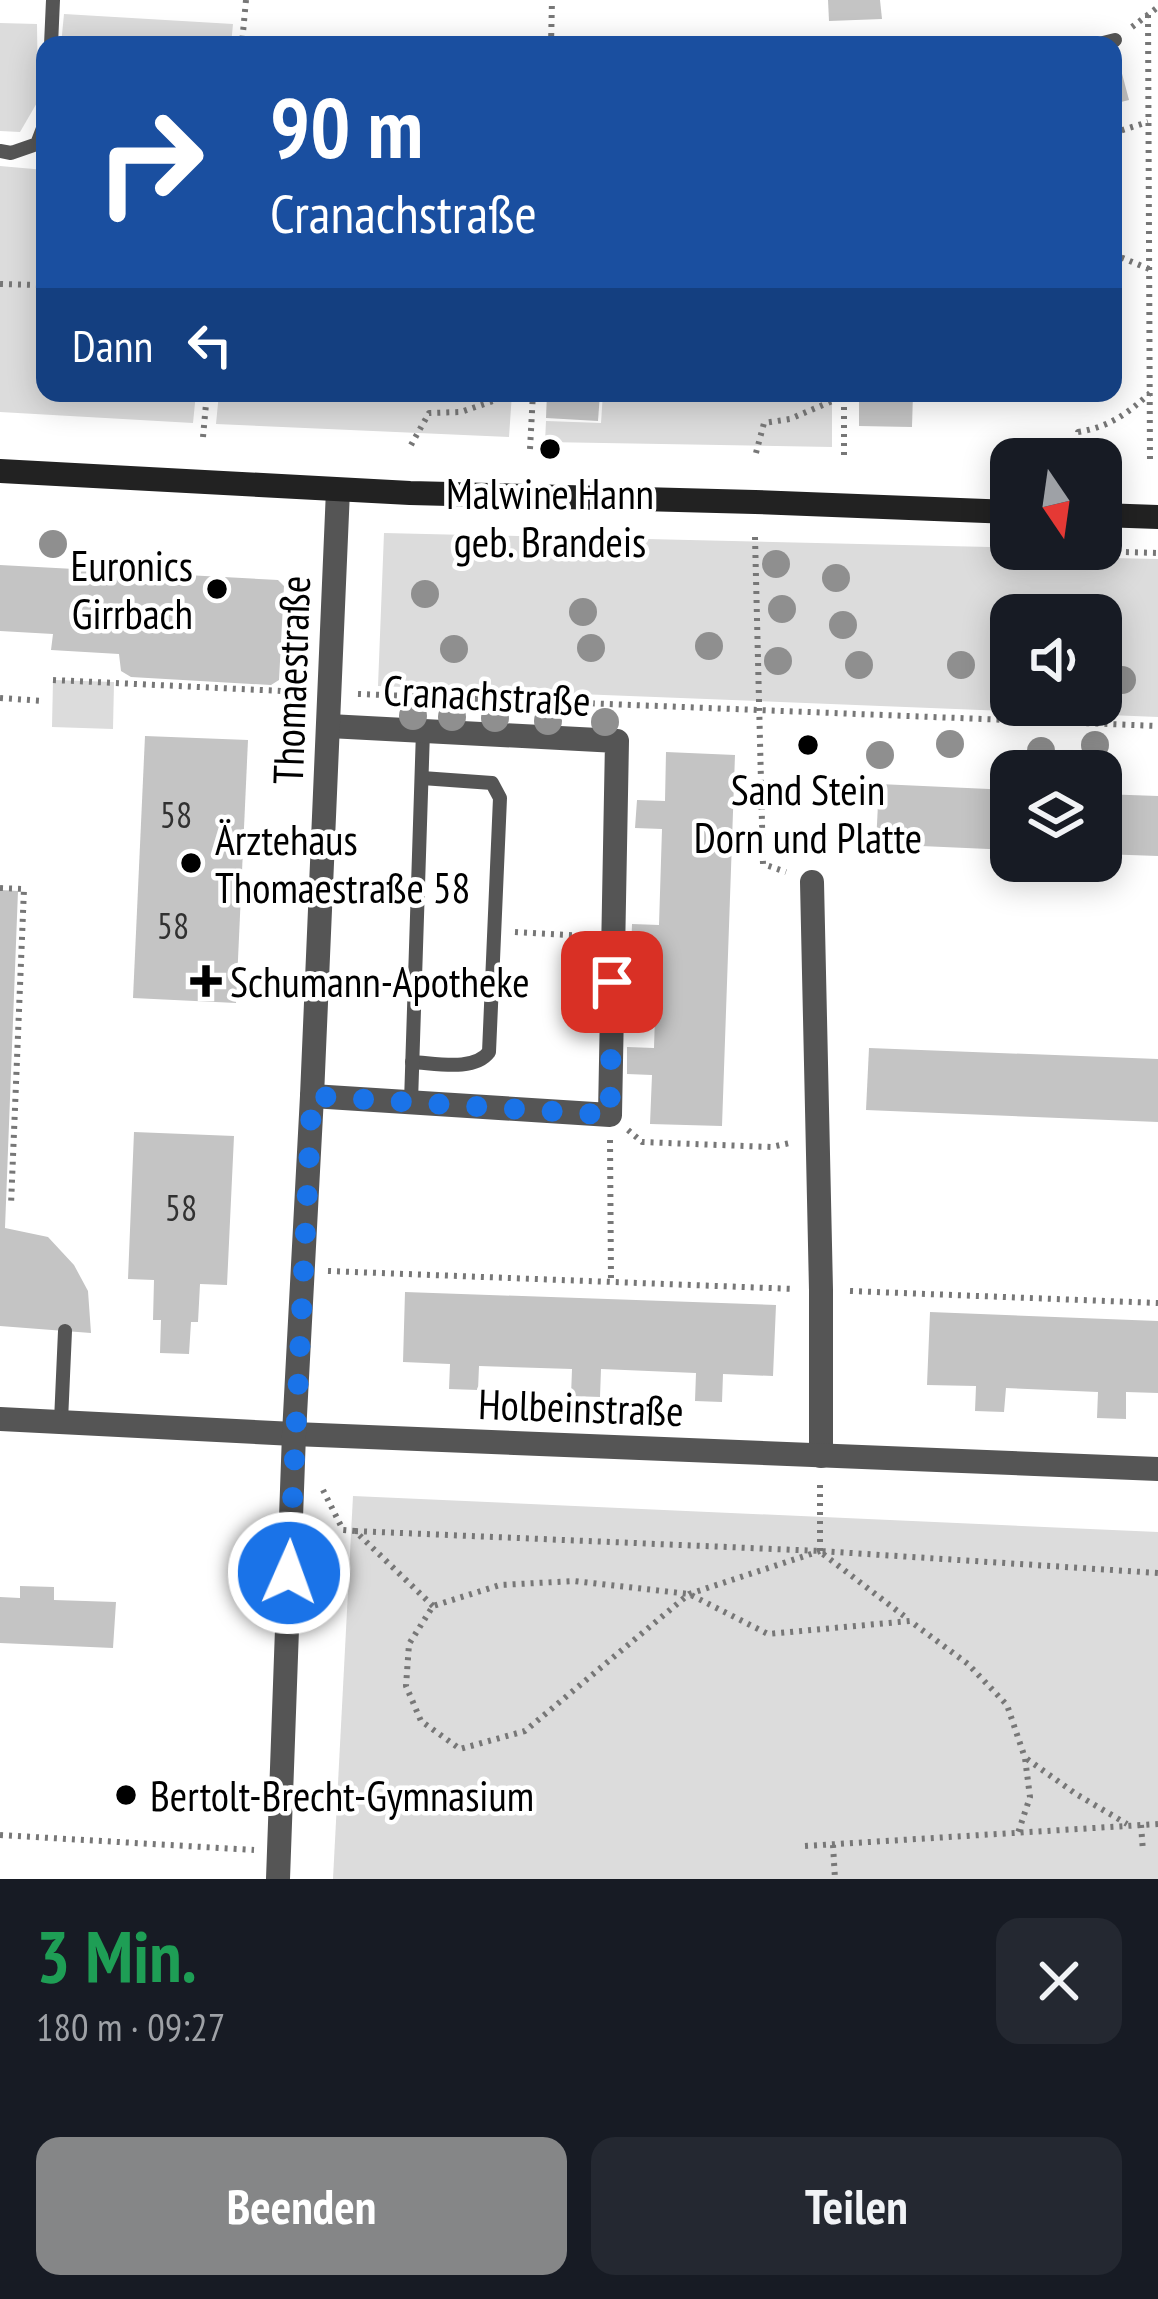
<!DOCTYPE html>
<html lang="de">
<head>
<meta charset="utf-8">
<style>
  :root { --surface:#171b24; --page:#242831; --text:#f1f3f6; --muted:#9ea1a6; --accent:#858687 }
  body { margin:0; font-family:"PT Sans Narrow",sans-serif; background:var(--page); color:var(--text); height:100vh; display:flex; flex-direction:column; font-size:45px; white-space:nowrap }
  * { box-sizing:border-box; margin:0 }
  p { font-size:39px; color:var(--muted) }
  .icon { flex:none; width:66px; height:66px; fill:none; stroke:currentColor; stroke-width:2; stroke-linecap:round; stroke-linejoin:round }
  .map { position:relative; height:1879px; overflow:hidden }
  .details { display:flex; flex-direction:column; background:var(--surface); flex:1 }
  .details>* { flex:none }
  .top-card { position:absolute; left:36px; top:36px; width:1086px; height:366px; border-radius:24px; box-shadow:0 6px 30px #0003; background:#1a4fa0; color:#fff; overflow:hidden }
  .needle { width:78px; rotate:167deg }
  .buttons { position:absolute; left:990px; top:438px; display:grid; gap:24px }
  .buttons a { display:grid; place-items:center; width:132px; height:132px; border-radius:24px; background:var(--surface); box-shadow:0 6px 30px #0003; font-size:60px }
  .pin { position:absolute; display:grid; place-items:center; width:102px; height:102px; color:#fff; margin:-51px; border-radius:24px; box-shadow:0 6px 18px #0006 }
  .me { position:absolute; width:132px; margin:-66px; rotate:2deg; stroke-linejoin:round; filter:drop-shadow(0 0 9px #0008) }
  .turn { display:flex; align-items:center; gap:42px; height:252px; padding:0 36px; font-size:54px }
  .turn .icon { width:156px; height:156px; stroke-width:2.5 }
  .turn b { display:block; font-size:84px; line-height:102px }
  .then { display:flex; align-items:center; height:114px; padding:0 36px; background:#0003; gap:24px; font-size:45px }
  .round { display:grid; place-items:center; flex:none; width:126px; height:126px; border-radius:24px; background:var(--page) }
  .overview { display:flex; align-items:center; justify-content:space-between; height:204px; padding:0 36px }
  h1 { font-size:72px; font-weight:800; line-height:90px; color:#1e9e55 }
  .primary-button { display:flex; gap:24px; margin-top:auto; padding:24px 36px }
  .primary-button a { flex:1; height:138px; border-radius:24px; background:var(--accent); color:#fff; font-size:48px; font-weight:800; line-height:138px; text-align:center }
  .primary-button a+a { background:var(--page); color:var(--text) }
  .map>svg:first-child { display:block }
  .green { fill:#dcdcdc; fill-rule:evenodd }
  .building { fill:#c4c4c4 }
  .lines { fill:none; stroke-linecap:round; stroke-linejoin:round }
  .path { stroke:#777; stroke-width:6; stroke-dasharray:3 6; stroke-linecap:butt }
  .lane { stroke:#555; stroke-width:14 }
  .street { stroke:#555; stroke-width:24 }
  .secondary { stroke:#222; stroke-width:24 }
  .tree { fill:#8f8f8f }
  .route { stroke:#1a73e8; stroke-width:21; stroke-dasharray:0 37.8 }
  .poi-dot { fill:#000; stroke:#fff; stroke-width:4.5 }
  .labels { text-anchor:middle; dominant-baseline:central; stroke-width:9; stroke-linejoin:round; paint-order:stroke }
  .number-label { font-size:36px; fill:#313131 }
  .poi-label { font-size:42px; fill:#000; stroke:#fff; text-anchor:start }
  .street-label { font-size:42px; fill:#000; stroke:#fff }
</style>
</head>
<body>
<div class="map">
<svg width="1158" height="1879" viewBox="0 0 1158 1879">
  <rect width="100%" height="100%" fill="#fff"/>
  <g class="green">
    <polygon points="64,14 233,24 231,45 61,45"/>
    <polygon points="0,23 37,24 38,101 20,132 0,131"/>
    <polygon points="0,166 45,170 45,393 196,393 193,423 0,412"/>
    <polygon points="219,393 284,397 285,393 512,393 509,437 216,424"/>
    <polygon points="603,393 832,393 832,447 545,442 546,421 601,423"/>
    <path d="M384 533 990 547 1020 556 1158 559V717L378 686ZM1011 615H1101V705H1011Z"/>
    <polygon points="53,680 114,682 113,729 52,727"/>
    <polygon points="353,1496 1158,1532 1158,1879 333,1879"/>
  </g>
  <g class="building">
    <polygon points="828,0 880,0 882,19 829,21"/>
    <polygon points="1120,66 1129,100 1113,104 1113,68"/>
    <polygon points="547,393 600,393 598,421 546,418"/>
    <polygon points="859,393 913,393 912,427 859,426"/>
    <polygon points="0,565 278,580 284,586 279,680 271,685 131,677 121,671 119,654 51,650 53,634 0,631"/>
    <polygon points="145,736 248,740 236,1003 133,998"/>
    <polygon points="666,752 735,755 722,1126 650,1124 652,1075 627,1074 627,1047 654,1048 657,953 631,952 632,924 659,925 662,829 635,828 637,800 665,801"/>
    <polygon points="879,784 1011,790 1011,850 876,844"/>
    <polygon points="1101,794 1158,796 1158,856 1101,854"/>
    <polygon points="0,890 18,891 5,1228 48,1237 74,1265 88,1291 91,1333 0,1326"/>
    <polygon points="869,1048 1158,1059 1158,1122 866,1110"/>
    <polygon points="134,1132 234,1136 227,1285 200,1284 198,1322 191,1322 189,1354 160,1353 161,1320 153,1320 154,1280 128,1279"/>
    <polygon points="405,1292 776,1305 773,1376 723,1374 722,1402 695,1401 696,1373 601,1369 600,1397 571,1396 572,1369 479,1366 478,1390 449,1389 450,1364 403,1362"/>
    <polygon points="930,1312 1158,1321 1158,1393 1126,1392 1126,1419 1097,1418 1098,1392 1006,1388 1004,1412 975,1411 976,1386 927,1385"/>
    <polygon points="20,1586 54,1587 54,1600 116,1602 113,1648 0,1643 0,1597 20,1598"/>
  </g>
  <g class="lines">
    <g class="path">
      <polyline points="246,0 242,43 270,45"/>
      <polyline points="1148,15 1150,461"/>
      <polyline points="1132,27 1158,7"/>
      <polyline points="551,45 552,0"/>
      <polyline points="1113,133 1148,122"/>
      <polyline points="1113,254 1149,269"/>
      <polyline points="0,284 37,285"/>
      <polyline points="203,437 207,393"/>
      <polyline points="411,445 429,413 461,412 516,393"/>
      <polyline points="530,449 533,393"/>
      <polyline points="756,453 764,423 790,419 844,396"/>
      <polyline points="844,455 844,393"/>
      <path d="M1077 459 1078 432C1109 427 1127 414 1150 393"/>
      <polyline points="755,537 763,864 786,872"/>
      <polyline points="1018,549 1158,553"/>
      <polyline points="53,680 303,692"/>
      <polyline points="358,694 1158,726"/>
      <polyline points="0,698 44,701"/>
      <polyline points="0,888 24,889 11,1205"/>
      <polyline points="515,932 586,936"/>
      <polyline points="628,1130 642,1142 771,1147 790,1143"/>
      <polyline points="610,1140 611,1281"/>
      <polyline points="328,1271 795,1289"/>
      <polyline points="850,1291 1158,1303"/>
      <polyline points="323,1490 343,1530 355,1531 433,1606"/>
      <polyline points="355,1531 820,1551 1158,1573"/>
      <polyline points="820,1551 689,1594 525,1731 460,1749 421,1721 406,1686 409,1644 433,1606 500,1585 574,1581 689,1594 768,1634 910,1621 968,1664 1007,1705 1025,1758 1030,1797 1018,1833"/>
      <polyline points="820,1551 820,1483"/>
      <polyline points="823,1554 908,1619"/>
      <polyline points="1027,1759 1076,1794 1127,1824"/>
      <polyline points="1141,1825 1143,1851"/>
      <polyline points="0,1835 254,1850"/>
      <polyline points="833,1845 835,1879"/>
      <polyline points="805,1846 1158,1824"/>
    </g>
    <g class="lane">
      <polyline points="51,45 53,0"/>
      <polyline points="1095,45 1115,40"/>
      <polyline points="0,151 11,153 37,144 45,123"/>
      <path d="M412 1062C435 1063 474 1072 489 1052L500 798 492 783 422 778"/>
      <polyline points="411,1102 423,731"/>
      <polyline points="61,1421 65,1331"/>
    </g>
    <g class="street">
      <polyline points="812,882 821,1290 821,1456"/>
      <polyline points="312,1096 610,1115 617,741 329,726"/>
      <polyline points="0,1419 294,1434 1158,1469"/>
      <polyline points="278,1879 294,1434 312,1096 338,490"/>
    </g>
    <g class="secondary">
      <polyline points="0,471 410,493 755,502 1011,512"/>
      <polyline points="1101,515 1158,517"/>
    </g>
  </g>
  <g class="tree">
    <circle cx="53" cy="544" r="14"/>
    <circle cx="776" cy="564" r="14"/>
    <circle cx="836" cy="578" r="14"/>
    <circle cx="425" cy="594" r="14"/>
    <circle cx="782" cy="609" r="14"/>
    <circle cx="583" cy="612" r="14"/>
    <circle cx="843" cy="625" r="14"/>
    <circle cx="709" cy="646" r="14"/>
    <circle cx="591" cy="648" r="14"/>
    <circle cx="454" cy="649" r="14"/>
    <circle cx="778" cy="661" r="14"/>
    <circle cx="859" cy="665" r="14"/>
    <circle cx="961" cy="665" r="14"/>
    <circle cx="1122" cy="680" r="14"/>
    <circle cx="413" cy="716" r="14"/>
    <circle cx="452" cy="717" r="14"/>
    <circle cx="495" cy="718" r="14"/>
    <circle cx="548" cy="721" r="14"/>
    <circle cx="605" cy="722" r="14"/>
    <circle cx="950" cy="744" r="14"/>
    <circle cx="1095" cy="745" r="14"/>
    <circle cx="1041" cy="751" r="14"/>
    <circle cx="880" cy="755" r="14"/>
  </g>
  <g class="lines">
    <polyline class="route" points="289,1573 312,1096 610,1115 612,982"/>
  </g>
  <g class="poi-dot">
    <circle cx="550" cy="449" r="12"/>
    <circle cx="217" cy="589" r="12"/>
    <circle cx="808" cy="745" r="12"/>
    <circle cx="191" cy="863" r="12"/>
    <path d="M200 963h12v12h12v12h-12v12h-12v-12h-12v-12h12z"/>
    <circle cx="126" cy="1795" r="12"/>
  </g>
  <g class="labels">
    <g class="number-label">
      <text x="176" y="814">58</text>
      <text x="173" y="925">58</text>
      <text x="181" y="1207">58</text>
    </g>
    <g class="poi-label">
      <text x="550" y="493" text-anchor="middle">Malwine Hann<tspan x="550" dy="48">geb. Brandeis</tspan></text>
      <text x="193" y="565" text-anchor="end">Euronics<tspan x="193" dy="48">Girrbach</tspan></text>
      <text x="808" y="789" text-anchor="middle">Sand Stein<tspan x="808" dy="48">Dorn und Platte</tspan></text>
      <text x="215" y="839">Ärztehaus<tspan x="215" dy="48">Thomaestraße 58</tspan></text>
      <text x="230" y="981">Schumann-Apotheke</text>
      <text x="150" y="1795">Bertolt-Brecht-Gymnasium</text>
    </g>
    <g class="street-label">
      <text transform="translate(291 680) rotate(-88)">Thomaestraße</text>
      <text transform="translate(487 695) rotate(3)">Cranachstraße</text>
      <text transform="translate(581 1407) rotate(2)">Holbeinstraße</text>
    </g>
  </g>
</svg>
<div class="buttons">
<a><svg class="needle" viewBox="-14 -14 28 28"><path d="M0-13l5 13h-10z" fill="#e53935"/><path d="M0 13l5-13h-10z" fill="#9ea1a6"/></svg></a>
<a><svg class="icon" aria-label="sound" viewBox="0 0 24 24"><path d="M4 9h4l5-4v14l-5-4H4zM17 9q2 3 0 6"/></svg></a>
<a><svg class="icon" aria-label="layers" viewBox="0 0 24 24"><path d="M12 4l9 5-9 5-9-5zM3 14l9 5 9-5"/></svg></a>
</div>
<div class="pin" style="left:612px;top:982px;background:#d93025"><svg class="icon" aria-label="arrive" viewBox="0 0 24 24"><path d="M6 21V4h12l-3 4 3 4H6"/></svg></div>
<svg class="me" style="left:289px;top:1573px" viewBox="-20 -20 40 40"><circle r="17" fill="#1a73e8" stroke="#fff" stroke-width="3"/><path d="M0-11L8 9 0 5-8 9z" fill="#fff"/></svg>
<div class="top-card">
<div class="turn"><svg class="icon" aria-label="right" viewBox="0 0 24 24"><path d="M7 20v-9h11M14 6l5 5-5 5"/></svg><div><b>90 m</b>Cranachstraße</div></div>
<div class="then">Dann<svg class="icon" aria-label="left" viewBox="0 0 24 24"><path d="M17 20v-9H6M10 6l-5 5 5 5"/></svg></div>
</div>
</div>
<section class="details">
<div class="overview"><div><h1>3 Min.</h1><p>180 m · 09:27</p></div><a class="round"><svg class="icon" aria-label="close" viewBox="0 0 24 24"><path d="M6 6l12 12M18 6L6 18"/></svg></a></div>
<div class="primary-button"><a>Beenden</a><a>Teilen</a></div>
</section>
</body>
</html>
